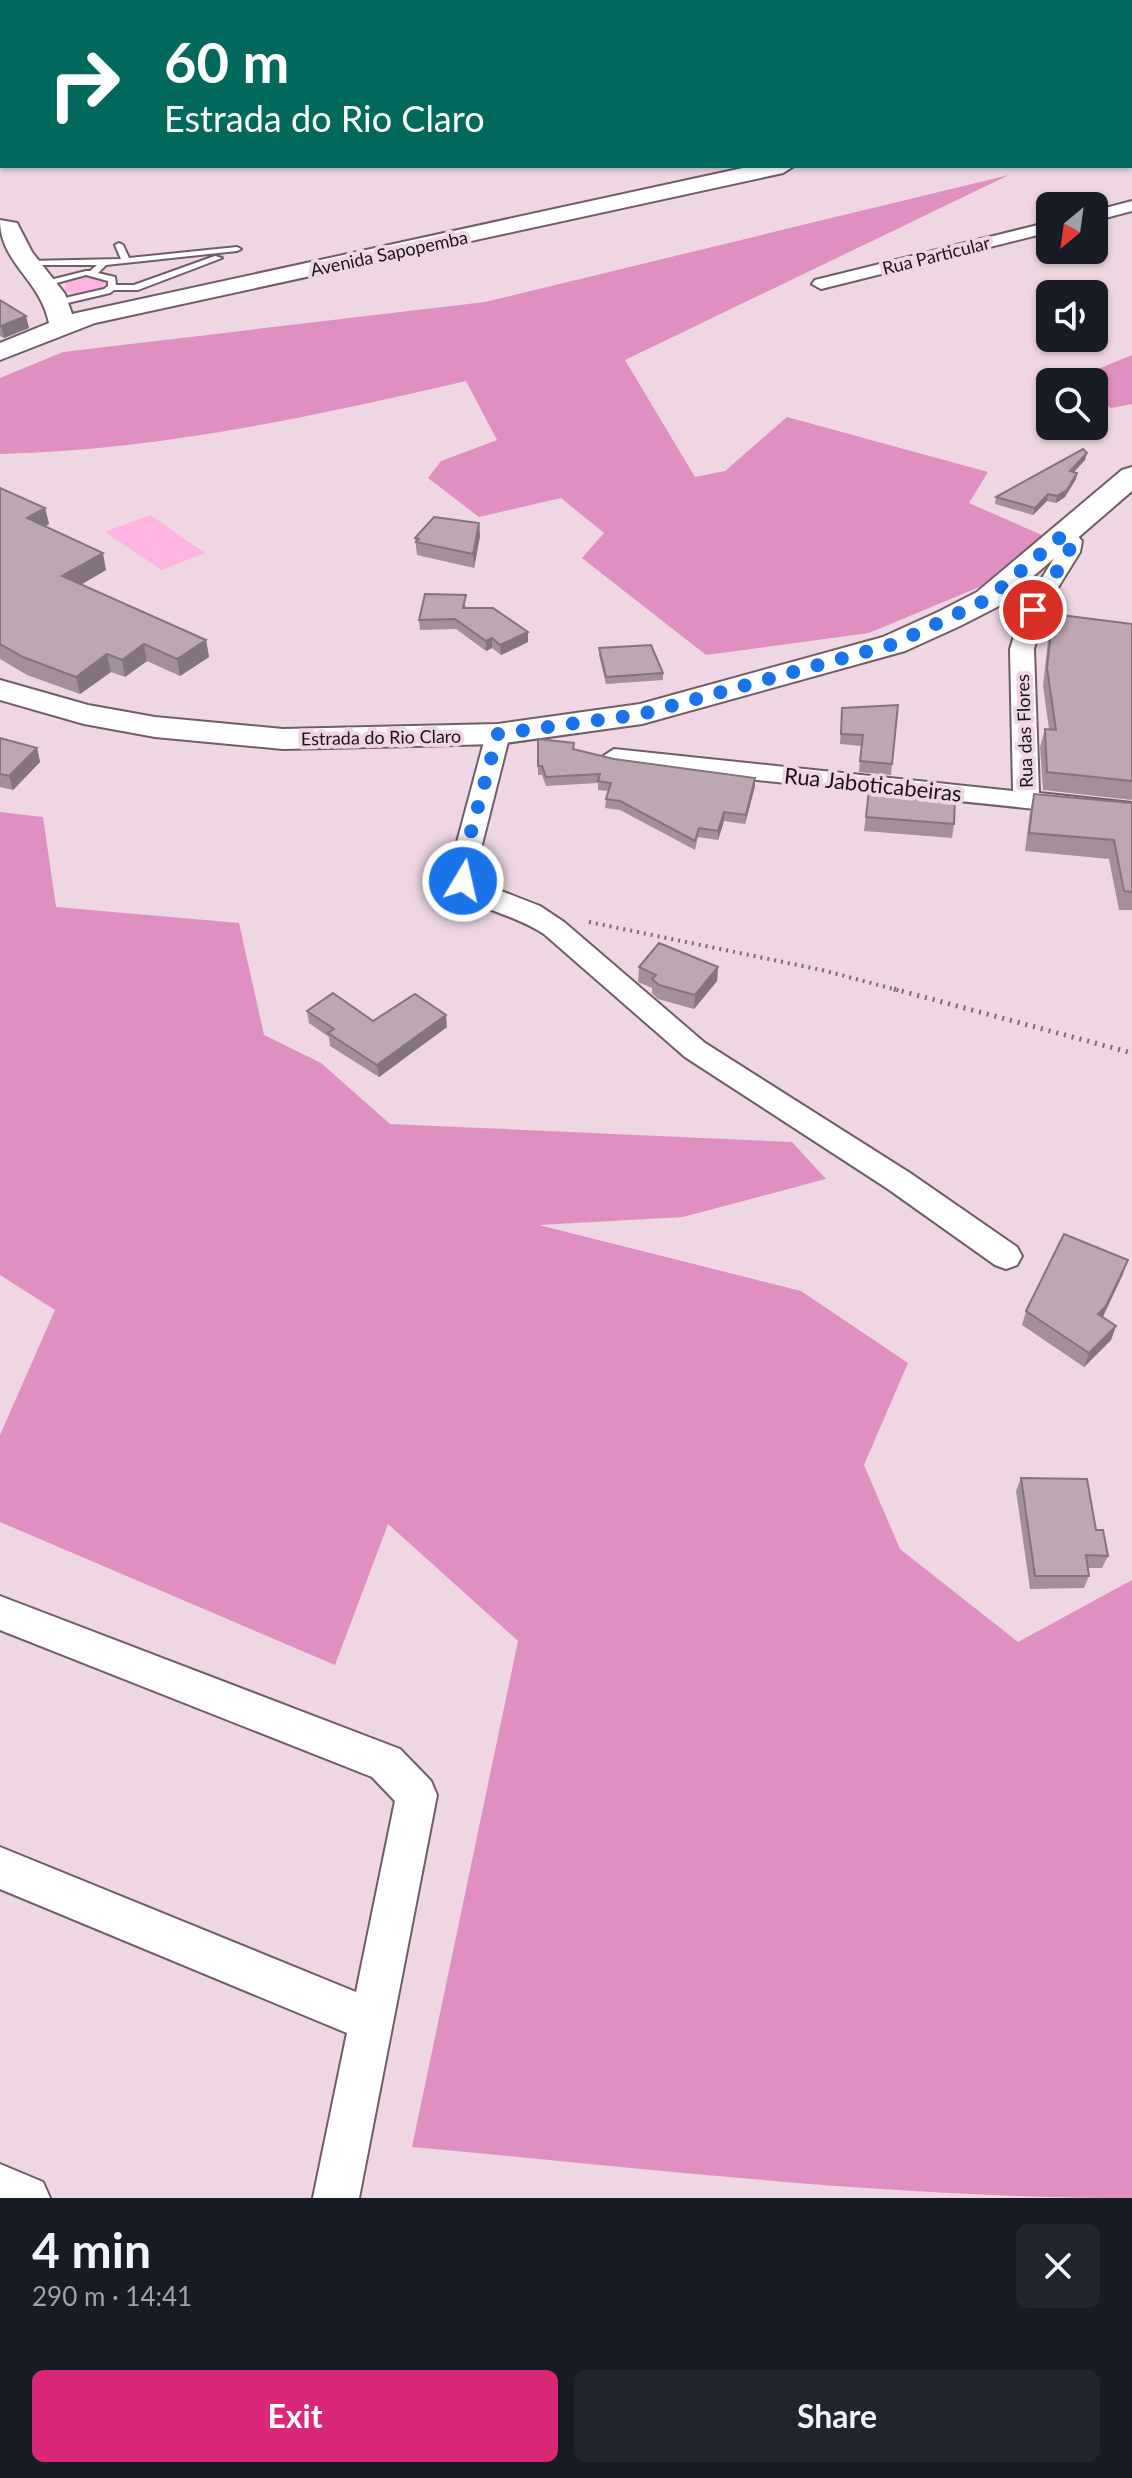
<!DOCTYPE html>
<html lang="en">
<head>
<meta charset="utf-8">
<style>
  :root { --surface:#171b24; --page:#20242c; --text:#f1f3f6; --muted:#9ea1a6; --accent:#db2777 }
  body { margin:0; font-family:Lato,sans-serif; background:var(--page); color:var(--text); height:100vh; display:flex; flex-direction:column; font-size:30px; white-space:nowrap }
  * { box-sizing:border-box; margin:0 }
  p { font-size:26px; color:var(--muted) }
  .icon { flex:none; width:44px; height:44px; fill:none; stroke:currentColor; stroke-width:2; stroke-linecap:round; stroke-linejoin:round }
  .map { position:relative; height:2198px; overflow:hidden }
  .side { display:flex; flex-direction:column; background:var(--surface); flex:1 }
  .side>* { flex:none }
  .hud { position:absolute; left:0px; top:0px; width:1132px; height:168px; box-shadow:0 2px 6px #0004; background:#00695c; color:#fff; overflow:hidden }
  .needle { width:52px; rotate:209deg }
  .buttons { position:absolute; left:1036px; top:192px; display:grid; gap:16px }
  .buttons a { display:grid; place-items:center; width:72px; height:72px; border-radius:12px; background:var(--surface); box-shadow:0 2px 6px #0004; font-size:40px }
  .pin { position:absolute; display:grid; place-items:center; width:68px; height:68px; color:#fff; margin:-34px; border:4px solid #fff; border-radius:50%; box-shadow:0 2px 8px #0007 }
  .me { position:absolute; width:88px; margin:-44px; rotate:9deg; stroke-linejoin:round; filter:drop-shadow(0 0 6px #0008) }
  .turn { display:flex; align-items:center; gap:28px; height:168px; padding:0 32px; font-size:36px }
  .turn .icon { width:104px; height:104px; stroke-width:2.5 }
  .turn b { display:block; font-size:56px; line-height:68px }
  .round { display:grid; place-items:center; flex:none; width:84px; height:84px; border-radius:12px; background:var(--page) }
  .headline { display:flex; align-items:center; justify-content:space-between; height:136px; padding:0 32px }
  h1 { font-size:48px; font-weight:700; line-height:60px }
  .cta { display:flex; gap:16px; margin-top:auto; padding:16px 32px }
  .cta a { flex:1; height:92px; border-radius:12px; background:var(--accent); color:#fff; font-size:32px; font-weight:700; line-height:92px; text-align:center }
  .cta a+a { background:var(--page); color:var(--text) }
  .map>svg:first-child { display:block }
  .green { fill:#ffb4e1 }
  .forest { fill:#df90c0 }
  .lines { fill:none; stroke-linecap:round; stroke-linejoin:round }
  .lane-casing { stroke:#705d68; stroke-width:4 }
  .street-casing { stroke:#705d68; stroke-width:4 }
  .secondary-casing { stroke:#705d68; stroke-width:4 }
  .path-far1 { stroke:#7b6c74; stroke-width:4; stroke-dasharray:2 5; stroke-linecap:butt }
  .path { stroke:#7b6c74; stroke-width:5; stroke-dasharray:2 6; stroke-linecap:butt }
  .lane { fill:#fff; fill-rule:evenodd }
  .street { fill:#fff; fill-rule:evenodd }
  .secondary { fill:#fff; fill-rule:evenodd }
  .wall { fill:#a3909a }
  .shaded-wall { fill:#84757d }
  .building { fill:#bda7b3; stroke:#84757d; stroke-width:2 }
  .route { stroke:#1a73e8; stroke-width:14; stroke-dasharray:0 25.2 }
  .labels { text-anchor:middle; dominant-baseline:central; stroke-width:8; stroke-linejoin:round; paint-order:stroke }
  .far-street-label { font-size:18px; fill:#1c1419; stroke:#eed7e3 }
  .street-label { font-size:22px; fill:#1c1419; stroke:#eed7e3 }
</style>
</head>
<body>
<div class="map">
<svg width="1132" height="2198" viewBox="0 0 1132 2198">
  <rect width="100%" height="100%" fill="#eed7e3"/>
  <g class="green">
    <path d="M85 276 104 279 108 284C98 296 78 297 65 291L66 281Z"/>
    <polygon points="150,515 205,553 162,570 105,532"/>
  </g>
  <g class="forest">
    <polygon points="444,0 824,0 437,2"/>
    <path d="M1009 175 625 360 695 477 725 471 787 417 988 472 969 503 1044 536 989 583 869 633 706 655 582 558 604 533 561 498 479 517 428 478 441 461 497 440 466 381C310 417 160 450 0 454V378L63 352 485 302Z"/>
    <polygon points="1132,355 1132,404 1111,408 1094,398 1094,382 1066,382"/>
    <path d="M0 812 43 817 56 907 239 923 264 1035 321 1063 390 1124 792 1142 826 1179 683 1217 539 1225 801 1291 908 1363 864 1465 900 1549 1018 1642 1132 1580V2198C891 2198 652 2169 412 2147L518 1641 388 1524 335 1665 0 1522V1435L55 1310 0 1275Z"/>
  </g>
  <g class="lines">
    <defs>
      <polygon id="lane" points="119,243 123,245 129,258 237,247 241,249 237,251 106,265 98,273 115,277 116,285 134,285 215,256 222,258 138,290 114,290 110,293 59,305 55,302 56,300 104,289 108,286 108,281 86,275 49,285 46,285 46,281 86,271 90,271 97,265 27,265 23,263 27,261 121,259 115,245"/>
      <g id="street">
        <polygon points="1132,201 1132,211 1094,221 1094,211"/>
        <polygon points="1050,222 1050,232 821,289 812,284 815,280"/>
        <polygon points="1064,528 1072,529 1082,541 1080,552 1044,610 1034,649 1039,793 1132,803 1132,819 614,765 602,757 614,749 1013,791 1010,649 1022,610 1058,552 1060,542 1053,534"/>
        <path d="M498 727 510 734 475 872 478 882 540 906 564 922 705 1043 910 1173 1017 1247 1022 1256 1017 1265 1006 1269 995 1265 888 1189 685 1057 544 934C517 916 485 911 461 895 453 890 450 881 449 872L486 734Z"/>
        <polygon points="0,1596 400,1749 431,1781 437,1795 359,2198 313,2198 347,2033 0,1889 0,1847 356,1992 395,1801 372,1777 0,1630"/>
        <polygon points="0,2164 43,2182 50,2198 0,2198"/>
      </g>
      <g id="secondary">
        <rect x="1130" y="89" width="2" height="12"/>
        <path d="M752 166H794L783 173 95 323 0 360V343L49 323C40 279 0 263 0 220L17 223 32 252 65 294 72 314Z"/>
        <polygon points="1132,467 1132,491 999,606 960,626 905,651 642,724 498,744 283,749 155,737 84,724 0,700 0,680 88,705 155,717 283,729 498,724 640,704 883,637 938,612 977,592 1122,470"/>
      </g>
    </defs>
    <use href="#lane" class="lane-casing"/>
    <use href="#street" class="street-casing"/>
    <use href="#secondary" class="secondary-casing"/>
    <polyline class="path-far1" points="589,922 822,970 901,991"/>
    <polyline class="path" points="894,989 1132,1053"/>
    <use href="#lane" class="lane"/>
    <use href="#street" class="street"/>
    <use href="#secondary" class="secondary"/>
  </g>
  <g class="wall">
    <polygon points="0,300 26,316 29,328 4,338 0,336"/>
    <polygon points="1085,460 1074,472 1077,473 1076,479 1065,497 1056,503 1047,501 1033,515 995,504 996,497"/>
    <polygon points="0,488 45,508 49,524 46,526 106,570 81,585 206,640 209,657 180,676 147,661 125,677 111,672 80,694 27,675 0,659"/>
    <polygon points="479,523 480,536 474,568 417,555 415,538"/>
    <polygon points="466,605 465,608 528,642 501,655 492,648 486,651 456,629 420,630 419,620"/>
    <polygon points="1053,614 1132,624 1132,800 1043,790 1040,747 1045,729 1049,729 1043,686 1049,631"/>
    <polygon points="599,648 663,673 663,680 606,684 599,655"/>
    <polygon points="842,708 892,764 891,775 859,772 861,746 840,744"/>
    <polygon points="0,738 37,748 40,762 13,790 0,787"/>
    <polygon points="538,739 574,743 573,750 614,759 755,778 755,786 745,824 724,821 718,840 698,837 695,850 620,810 605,808 606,799 608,791 598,790 598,783 546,786 542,775 538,775"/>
    <polygon points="869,790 954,824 952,838 864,831"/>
    <polygon points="1034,794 1132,803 1132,910 1119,910 1109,859 1025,851 1030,812"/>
    <polygon points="639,967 718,967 717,981 694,1009 658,999 652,993 652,988 638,982"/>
    <polygon points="307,1011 373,1021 447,1027 379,1077 330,1046 329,1037 309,1023"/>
    <polygon points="1123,1274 1103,1317 1116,1326 1111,1340 1084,1367 1022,1325 1026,1311"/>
    <polygon points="1021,1478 1096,1530 1108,1556 1102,1568 1088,1568 1089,1576 1084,1588 1030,1589 1016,1491"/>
  </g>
  <g class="shaded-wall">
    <polygon points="26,316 29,328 4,338 1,326"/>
    <polygon points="1087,453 1085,460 1069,477 1070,471"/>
    <polygon points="1077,473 1076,479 1065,497 1056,503 1057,496"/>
    <polygon points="1048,494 1047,501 1033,515 1035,508"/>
    <polygon points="45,508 49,524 31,535 27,518"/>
    <polygon points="479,523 480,536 474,568 473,554"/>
    <polygon points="103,553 106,570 66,593 62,576"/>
    <polygon points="528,632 528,642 501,655 500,645"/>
    <polygon points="492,638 492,648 486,651 486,641"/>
    <polygon points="206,640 209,657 180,676 177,659"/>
    <polygon points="144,644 147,661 125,677 122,660"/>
    <polygon points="107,654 111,672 80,694 76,677"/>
    <polygon points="37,748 40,762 13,790 9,776"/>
    <polygon points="755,778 755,786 745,824 746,815"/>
    <polygon points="724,812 724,821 718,840 718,831"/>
    <polygon points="718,967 717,981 694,1009 695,995"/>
    <polygon points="446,1015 447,1027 379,1077 377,1065"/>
    <polygon points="1128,1260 1123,1274 1101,1320 1098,1314"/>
    <polygon points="1116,1326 1111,1340 1084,1367 1089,1353"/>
  </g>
  <g class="building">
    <polygon points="0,300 26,316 1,326 0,325"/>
    <polygon points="1083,449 1087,453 1070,471 1077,473 1067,490 1057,496 1048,494 1035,508 996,497"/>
    <polygon points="0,488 45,508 27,518 103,553 62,576 206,640 177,659 144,644 122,660 107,654 76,677 23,657 0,644"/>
    <polygon points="434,517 479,523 473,554 416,542 419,539 415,538"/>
    <polygon points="425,594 466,595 463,608 493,608 528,632 500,645 492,638 486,641 455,619 419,620"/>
    <polygon points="1053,614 1132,624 1132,781 1047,772 1045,729 1056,730 1047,668"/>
    <polygon points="651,645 663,673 606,677 599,648"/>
    <polygon points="898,705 892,764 860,761 863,735 841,734 842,708"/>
    <polygon points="0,738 37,748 9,776 0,774"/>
    <polygon points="538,739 574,743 573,749 614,759 755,778 746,815 724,812 718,831 699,828 695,841 620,801 606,799 611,783 598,781 600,774 546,777 542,766 538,766"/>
    <polygon points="869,790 955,799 954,824 866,817"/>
    <polygon points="1034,794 1132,803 1132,892 1124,891 1114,840 1029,833"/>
    <polygon points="659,943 718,967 695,995 659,985 652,979 656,975 639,967"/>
    <polygon points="333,993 373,1021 415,994 446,1015 377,1065 328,1033 334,1029 307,1011"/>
    <polygon points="1064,1234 1128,1260 1106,1306 1098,1314 1116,1326 1089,1353 1026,1311"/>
    <polygon points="1021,1478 1087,1479 1096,1530 1103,1530 1108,1556 1086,1555 1089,1576 1035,1576"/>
  </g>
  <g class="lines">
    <polyline class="route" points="463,881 471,832 498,734 642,714 894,644 988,599 1064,534 1071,541 1069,552 1033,610"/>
  </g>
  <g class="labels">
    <g class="far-street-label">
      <text transform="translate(389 253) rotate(-12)">Avenida Sapopemba</text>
      <text transform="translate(936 255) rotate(-14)">Rua Particular</text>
      <text transform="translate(1024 731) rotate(-92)">Rua das Flores</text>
      <text transform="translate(381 737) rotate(-1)">Estrada do Rio Claro</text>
    </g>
    <g class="street-label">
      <text transform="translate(873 784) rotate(6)">Rua Jaboticabeiras</text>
    </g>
  </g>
</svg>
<div class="buttons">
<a><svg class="needle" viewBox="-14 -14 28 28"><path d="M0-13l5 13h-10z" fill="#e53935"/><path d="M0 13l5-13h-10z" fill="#9ea1a6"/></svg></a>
<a><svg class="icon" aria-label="sound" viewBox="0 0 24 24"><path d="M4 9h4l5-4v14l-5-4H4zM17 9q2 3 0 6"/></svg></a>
<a><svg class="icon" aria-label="search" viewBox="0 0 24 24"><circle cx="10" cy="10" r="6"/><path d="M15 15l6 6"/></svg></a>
</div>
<div class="pin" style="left:1033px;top:610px;background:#d93025"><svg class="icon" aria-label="arrive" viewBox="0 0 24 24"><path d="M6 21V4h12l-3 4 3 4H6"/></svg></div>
<svg class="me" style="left:463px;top:881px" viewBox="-20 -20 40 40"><circle r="17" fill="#1a73e8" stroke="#fff" stroke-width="3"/><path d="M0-11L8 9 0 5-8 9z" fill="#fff"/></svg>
<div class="hud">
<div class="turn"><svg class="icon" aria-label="right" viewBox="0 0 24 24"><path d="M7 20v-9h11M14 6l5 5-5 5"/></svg><div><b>60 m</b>Estrada do Rio Claro</div></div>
</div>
</div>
<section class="side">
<div class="headline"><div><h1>4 min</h1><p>290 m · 14:41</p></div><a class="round"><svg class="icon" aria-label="close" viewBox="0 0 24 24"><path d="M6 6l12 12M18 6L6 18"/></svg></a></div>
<div class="cta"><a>Exit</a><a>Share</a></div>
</section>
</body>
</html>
